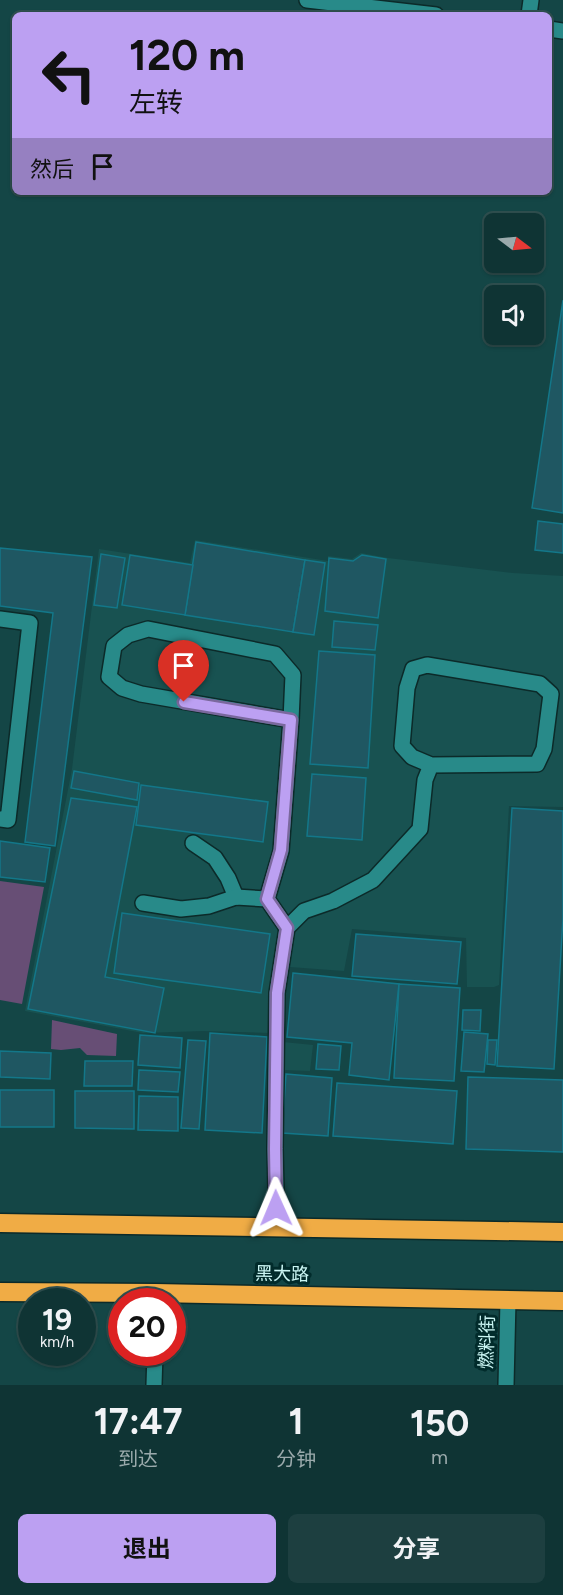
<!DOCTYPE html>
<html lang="zh">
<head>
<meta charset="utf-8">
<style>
  :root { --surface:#0f3434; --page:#1d3f40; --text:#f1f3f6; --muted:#9baaac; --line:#2f4f4f; --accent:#bca0f2 }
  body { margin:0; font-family:Figtree,"Noto Sans SC",sans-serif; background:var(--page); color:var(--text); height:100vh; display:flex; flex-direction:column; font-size:22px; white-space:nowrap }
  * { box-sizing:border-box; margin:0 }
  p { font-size:20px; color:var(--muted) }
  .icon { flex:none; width:33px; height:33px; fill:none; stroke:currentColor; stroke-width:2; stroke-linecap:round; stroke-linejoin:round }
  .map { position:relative; height:1385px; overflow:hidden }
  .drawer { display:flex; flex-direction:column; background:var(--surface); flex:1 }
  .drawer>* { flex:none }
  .hud { position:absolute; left:12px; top:12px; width:540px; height:183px; border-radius:9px; box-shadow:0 2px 4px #0004,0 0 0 2px var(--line); background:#bca0f2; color:#111; overflow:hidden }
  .needle { width:39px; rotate:106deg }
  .fabs { position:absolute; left:484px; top:213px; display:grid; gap:12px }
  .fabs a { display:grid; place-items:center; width:60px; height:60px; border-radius:9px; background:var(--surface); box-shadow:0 2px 4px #0004,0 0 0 2px var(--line); font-size:30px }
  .speed { position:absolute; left:18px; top:1288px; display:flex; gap:12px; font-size:30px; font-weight:700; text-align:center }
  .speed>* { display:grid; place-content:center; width:78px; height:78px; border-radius:50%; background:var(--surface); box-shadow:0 2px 4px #0004,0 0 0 2px var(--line); line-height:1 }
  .speed small { font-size:15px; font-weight:400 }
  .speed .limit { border:9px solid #d22; background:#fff; color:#111 }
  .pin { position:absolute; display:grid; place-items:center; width:51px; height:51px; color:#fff; margin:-62px -26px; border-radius:50% 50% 50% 0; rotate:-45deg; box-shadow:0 0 6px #0007 }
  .pin .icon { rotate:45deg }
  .me { position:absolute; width:66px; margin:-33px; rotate:359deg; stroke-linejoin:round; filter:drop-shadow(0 0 4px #0008) }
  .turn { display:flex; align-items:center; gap:21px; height:126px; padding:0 18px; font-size:27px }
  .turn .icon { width:78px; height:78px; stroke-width:2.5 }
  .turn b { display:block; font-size:42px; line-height:51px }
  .then { display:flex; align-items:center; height:57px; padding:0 18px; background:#0003; gap:12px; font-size:22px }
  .eta { display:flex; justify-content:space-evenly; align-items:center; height:102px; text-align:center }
  .eta b { font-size:36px; font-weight:700; line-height:42px }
  .button { display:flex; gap:12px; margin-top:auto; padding:12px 18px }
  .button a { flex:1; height:69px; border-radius:9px; background:var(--accent); color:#111; font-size:24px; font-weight:700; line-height:69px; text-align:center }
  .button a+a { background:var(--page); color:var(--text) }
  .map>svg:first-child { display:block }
  .built { fill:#185251 }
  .green { fill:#674e75 }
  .building { fill:#1f5762; stroke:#137789; stroke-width:1.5 }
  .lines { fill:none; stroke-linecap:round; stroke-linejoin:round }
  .minor-casing { stroke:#0c2a29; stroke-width:18 }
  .highway-casing { stroke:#0c2a29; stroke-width:21 }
  .minor { stroke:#288a89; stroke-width:15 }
  .highway { stroke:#f0ac45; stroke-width:18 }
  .route-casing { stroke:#7a689d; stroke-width:15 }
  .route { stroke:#bca0f2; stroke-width:10 }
  .labels { text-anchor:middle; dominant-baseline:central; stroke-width:6; stroke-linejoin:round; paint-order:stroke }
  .street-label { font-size:18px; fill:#caf5f3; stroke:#012b2b }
</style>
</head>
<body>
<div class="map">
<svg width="563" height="1385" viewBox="0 0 563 1385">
  <rect width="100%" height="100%" fill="#144646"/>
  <polygon class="built" points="195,540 328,561 328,556 352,559 361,553 388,558 513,573 563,576 563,807 509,806 499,985 494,987 467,987 466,938 352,929 344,971 290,967 285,975 283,1042 313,1045 310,1071 283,1070 280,1132 267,1131 270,1033 203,1031 143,1033 25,1011 72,769 99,549 190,563"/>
  <g class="green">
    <polygon points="0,881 44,887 22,1004 0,1000"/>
    <polygon points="52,1020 117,1034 116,1056 87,1055 80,1048 61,1050 51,1049"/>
  </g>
  <g class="building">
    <polygon points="563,300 563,513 532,508"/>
    <polygon points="538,521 563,524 563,553 535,550"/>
    <polygon points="196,542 305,560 293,632 185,615"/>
    <polygon points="0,548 92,557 55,846 25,842 53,613 0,606"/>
    <polygon points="101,554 125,558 117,608 94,605"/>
    <polygon points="130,555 193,565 185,615 122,605"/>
    <polygon points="362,555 386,559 378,618 325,611 329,558 353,561"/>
    <polygon points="305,560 325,563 314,635 293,632"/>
    <polygon points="334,621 378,625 375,650 332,647"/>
    <polygon points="319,651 375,655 368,768 310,764"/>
    <polygon points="74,771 139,783 137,800 71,788"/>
    <polygon points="312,774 366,778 362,840 307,836"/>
    <polygon points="141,785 268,802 263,842 136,825"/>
    <polygon points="71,798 137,807 105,977 164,988 155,1033 28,1009"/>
    <polygon points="512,808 563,811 563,918 554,1069 497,1066"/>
    <polygon points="0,841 50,848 45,882 0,877"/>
    <polygon points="122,913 270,934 261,993 114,973"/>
    <polygon points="356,934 461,942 457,984 352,976"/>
    <polygon points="293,973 399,984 389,1080 349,1075 352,1043 287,1037"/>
    <polygon points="399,984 460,988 454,1081 394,1078"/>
    <polygon points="463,1010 481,1010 480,1031 462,1030"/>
    <polygon points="464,1032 488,1034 484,1072 461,1071"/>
    <polygon points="210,1033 267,1037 262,1133 205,1130"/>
    <polygon points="140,1035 182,1038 180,1068 138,1065"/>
    <polygon points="188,1040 206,1041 199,1129 181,1128"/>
    <polygon points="488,1040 497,1040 495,1065 487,1064"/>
    <polygon points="318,1044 341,1046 339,1070 316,1069"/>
    <polygon points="0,1051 51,1053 50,1079 0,1077"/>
    <polygon points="85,1061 133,1061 132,1086 84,1086"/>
    <polygon points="139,1070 180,1072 178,1092 138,1090"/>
    <polygon points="286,1074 332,1078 328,1136 282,1133"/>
    <polygon points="468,1077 563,1080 563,1152 466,1149"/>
    <polygon points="337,1083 457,1091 453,1144 333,1136"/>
    <rect x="0" y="1090" width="54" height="37"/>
    <polygon points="75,1091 134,1091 134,1129 75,1128"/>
    <polygon points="139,1096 178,1097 178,1131 138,1130"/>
  </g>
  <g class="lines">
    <defs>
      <g id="minor">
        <polyline points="307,0 436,15"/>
        <polyline points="529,15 531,0"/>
        <polyline points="549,29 563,31"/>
        <polyline points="0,619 30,623 8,820 0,819"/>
        <polyline points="193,843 215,858 228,878 236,897"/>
        <polyline points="143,903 181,909 209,906 236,897 267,899"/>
        <polyline points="287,928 267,899 281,851 291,720 293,675 275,654 148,629 128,635 114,646 109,677 122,688 141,694 291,720"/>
        <polyline points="277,1227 275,1149 277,993 287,928 304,911 333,901 373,880 420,829 425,780 431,765 537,764 544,749 551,694 540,684 427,665 413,669 407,688 402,746 412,757 431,765"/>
        <polyline points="154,1385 155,1353"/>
        <polyline points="506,1385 508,1300"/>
      </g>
      <g id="highway">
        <polyline points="0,1223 563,1232"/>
        <polyline points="0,1292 155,1293 563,1301"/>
      </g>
    </defs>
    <use href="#minor" class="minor-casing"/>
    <use href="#highway" class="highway-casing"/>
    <use href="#minor" class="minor"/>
    <use href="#highway" class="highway"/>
  </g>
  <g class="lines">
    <defs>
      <polyline id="route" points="184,702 291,720 281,850 267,899 287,928 277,993 275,1149 276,1208"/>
    </defs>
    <use href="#route" class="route-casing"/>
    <use href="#route" class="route"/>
  </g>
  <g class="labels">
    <g class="street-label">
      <text transform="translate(282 1274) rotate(1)">黑大路</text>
      <text transform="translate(487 1342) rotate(-88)">燃料街</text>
    </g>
  </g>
</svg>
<div class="fabs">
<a><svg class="needle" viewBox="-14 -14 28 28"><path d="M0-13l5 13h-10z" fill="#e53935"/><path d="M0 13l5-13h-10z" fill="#9baaac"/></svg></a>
<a><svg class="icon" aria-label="sound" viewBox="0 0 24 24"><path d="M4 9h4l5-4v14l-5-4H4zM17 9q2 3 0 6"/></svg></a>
</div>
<div class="speed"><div>19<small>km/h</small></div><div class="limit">20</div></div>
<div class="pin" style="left:184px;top:702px;background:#d93025"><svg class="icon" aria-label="arrive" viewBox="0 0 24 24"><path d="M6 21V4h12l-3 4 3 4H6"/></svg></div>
<svg class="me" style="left:276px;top:1208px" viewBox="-20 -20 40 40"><path d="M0-17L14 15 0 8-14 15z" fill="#bca0f2" stroke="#fff" stroke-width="4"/></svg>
<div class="hud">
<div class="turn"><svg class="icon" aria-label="left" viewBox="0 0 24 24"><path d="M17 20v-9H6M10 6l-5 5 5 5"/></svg><div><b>120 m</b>左转</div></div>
<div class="then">然后<svg class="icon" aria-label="arrive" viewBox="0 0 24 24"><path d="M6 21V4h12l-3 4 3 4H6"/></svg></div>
</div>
</div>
<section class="drawer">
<div class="eta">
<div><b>17:47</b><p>到达</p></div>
<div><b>1</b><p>分钟</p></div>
<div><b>150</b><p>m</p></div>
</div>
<div class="button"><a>退出</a><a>分享</a></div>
</section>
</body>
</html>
